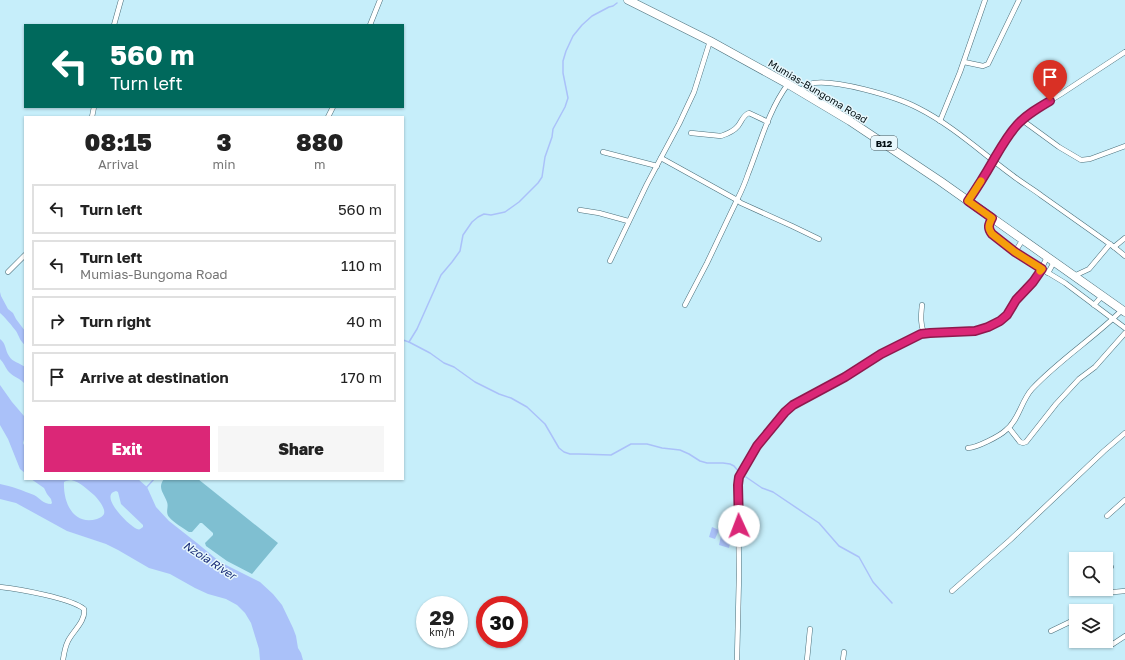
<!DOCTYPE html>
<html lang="en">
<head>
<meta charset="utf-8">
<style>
  :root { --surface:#fff; --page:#f6f6f6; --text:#222; --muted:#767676; --line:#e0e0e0; --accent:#db2777 }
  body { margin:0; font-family:"Golos Text",sans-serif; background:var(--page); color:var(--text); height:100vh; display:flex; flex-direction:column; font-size:15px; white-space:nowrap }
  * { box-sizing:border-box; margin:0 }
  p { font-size:13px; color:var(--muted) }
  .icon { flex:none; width:22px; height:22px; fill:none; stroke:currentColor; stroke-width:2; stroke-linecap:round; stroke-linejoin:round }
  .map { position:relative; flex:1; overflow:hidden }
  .side { position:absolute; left:24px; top:116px; width:380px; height:364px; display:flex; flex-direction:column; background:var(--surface); border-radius:0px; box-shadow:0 1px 3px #0004 }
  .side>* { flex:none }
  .top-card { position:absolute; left:24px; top:24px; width:380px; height:84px; border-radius:0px; box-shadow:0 1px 3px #0004; background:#00695c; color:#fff; overflow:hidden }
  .buttons { position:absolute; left:1069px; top:552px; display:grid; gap:8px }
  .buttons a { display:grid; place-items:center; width:44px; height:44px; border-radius:0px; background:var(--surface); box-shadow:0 1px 3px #0004; font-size:20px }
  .speed { position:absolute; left:416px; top:596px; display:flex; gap:8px; font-size:20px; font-weight:700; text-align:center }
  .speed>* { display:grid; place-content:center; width:52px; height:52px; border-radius:50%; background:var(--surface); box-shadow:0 1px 3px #0004; line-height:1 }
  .speed small { font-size:10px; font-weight:400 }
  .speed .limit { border:6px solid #d22; background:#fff; color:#111 }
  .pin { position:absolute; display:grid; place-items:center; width:34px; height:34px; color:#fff; margin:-41px -17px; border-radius:50% 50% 50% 0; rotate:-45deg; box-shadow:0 0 4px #0007 }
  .pin .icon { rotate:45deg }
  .me { position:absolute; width:44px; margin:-22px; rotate:358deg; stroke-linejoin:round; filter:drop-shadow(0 0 3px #0008) }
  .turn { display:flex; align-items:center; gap:14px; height:84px; padding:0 20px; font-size:18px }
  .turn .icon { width:52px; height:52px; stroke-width:2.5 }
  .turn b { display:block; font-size:28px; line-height:34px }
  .eta { display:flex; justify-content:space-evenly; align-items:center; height:68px; text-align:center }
  .eta b { font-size:24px; font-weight:800; line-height:28px }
  .primary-button { display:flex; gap:8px; margin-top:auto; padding:8px 20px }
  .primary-button a { flex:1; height:46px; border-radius:0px; background:var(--accent); color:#fff; font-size:16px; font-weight:800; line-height:46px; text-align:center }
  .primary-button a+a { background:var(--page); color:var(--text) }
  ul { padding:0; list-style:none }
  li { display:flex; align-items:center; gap:12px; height:50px; margin:0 8px 6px; padding:0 12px; border:2px solid var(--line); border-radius:0px }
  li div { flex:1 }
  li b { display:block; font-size:15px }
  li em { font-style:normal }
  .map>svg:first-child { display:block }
  .green { fill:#7fbfd1 }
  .water { fill:#aac1f9; fill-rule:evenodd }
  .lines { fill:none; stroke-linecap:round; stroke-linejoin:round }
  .stream { stroke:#aac1f9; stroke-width:1.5 }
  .street-casing { stroke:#4b6f7a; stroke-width:5.5 }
  .highway-casing { stroke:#4b6f7a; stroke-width:9 }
  .street { stroke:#fff; stroke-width:4.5 }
  .highway { stroke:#fff; stroke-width:8 }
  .route-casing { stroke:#8e194d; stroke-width:10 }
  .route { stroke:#db2777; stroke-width:7 }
  .slow { stroke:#f59e0b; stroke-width:7 }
  .labels { text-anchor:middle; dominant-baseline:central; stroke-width:3; stroke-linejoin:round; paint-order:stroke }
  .shield { fill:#e7f7fc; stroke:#475458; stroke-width:1 }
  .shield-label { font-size:9px; font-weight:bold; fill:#020e12 }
  .street-label { font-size:10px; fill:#020e12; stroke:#e7f7fc }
  .water-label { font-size:11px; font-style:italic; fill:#152875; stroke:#e7f7fc }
</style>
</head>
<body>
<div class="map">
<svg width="1125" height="660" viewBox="0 0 1125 660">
  <rect width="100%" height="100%" fill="#c6eefa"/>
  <path class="green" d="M164 479H198L278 543 252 574 227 561 206 546 205 543 213 535V533L202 523H200L192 532H189C183 528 174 523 169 517 165 512 169 507 167 502 164 493 157 488 164 479Z"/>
  <g class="water">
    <path d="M0 292 1 296 8 309 13 313 16 319 25 331V345C20 341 19 336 16 331 13 327 4 316 0 313Z"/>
    <path d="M0 339C6 343 5 350 9 356 12 362 20 363 25 367V384C20 378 13 377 8 371 5 367 4 363 0 359Z"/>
    <polygon points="0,380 0,385 12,402 24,416 25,436 23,443 25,447 25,473 20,469 8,439 0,425"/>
    <path d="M31 479H138L147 487 156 507 169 521 197 543 220 562 260 582 273 594 282 605 293 628 296 636 298 648 301 653 303 660H260L259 649 251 623 245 613 237 605 226 599 208 594 195 588 170 574 149 568 118 550 106 544 67 531 16 503 0 499V484C11 486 24 491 34 495 40 498 43 504 51 504L52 503 51 499 47 494 44 488ZM71 480C80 482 87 489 94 495 97 498 106 508 104 514 103 516 100 518 97 519 73 526 63 502 64 482L66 481ZM116 491 118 492 121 504 143 525V527C140 529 140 530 137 529 129 526 98 495 116 491Z"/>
    <polygon points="712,527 719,530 715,539 709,537"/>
    <polygon points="722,531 732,535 729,548 719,545"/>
  </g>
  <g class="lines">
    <g class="stream">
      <polyline points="403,340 409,342 430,353 444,363 454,367 475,382 499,394 511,398 527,407 545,424 559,448 564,452 570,454 579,454 611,455 631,444 647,444 662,448 680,450 689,454 700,461 707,463 723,463 730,464 734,466 739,472"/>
      <polyline points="409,342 417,329 441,275 452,262 460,251 463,235 472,222 478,217 484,214 491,215 505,212 519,202 538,183 542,177 545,157 552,137 553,129 565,107 568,98 563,73 563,61 566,51 573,36 582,25 592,16 609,7 613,6 617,3"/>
      <polyline points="746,477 762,488 773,492 819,523 839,546 859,557 873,582 882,592 892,603"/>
      <polyline points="146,488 154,479"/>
    </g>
    <defs>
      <g id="street">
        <polyline points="114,25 121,0"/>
        <polyline points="370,25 380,0"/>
        <polyline points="964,62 983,66 988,64 1019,0"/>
        <path d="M801 92C803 88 805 85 809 84 831 77 897 97 918 108 952 125 982 153 1012 175 1022 183 1033 189 1042 196 1066 213 1090 230 1114 247L1125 256"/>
        <polyline points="92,117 94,107"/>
        <polyline points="328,117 333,107"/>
        <polyline points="1022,120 1059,147 1081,160 1090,159 1125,146"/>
        <polyline points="940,121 960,72 985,0"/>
        <path d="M691 133 721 136C727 134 734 131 738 126 742 121 743 115 749 113L768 122"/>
        <polyline points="603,152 657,166"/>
        <path d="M661 158 737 200C741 192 745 183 748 174 760 144 768 111 788 84"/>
        <polyline points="969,201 993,161 998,151 1016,126 1022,120 1038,108 1061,94 1125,52"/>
        <polyline points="580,210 599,213 628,221"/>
        <path d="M992 218C989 224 987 228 992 234L1027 260 1065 283 1125 328"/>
        <polyline points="1114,247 1125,238"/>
        <polyline points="1015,252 1023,239"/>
        <polyline points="610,261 647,184 679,124 694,92 710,41"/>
        <polyline points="8,272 25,255"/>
        <polyline points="1048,273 1054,262"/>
        <polyline points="1074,276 1089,269 1110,244"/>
        <polyline points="685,305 707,263 737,200 741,203 792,226 819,239"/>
        <path d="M922 305C921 315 920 324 924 333"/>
        <polyline points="1094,305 1102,296"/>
        <polyline points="1009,428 1020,442 1023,443 1026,442 1056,404 1079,379 1095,367 1125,333"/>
        <path d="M968 448C976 448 1000 436 1006 430 1019 420 1021 401 1032 389 1059 360 1094 338 1122 310"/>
        <polyline points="1107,516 1125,500"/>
        <polyline points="1106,574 1111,567"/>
        <path d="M0 587C18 589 71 598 84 609 86 621 73 631 68 641 65 647 64 653 63 660"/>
        <polyline points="1099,589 1100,592 1103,593 1125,591"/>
        <polyline points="952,591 1010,540 1104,451 1125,433"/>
        <polyline points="1051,631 1076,619"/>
        <polyline points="1106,633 1110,641 1113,644 1125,636"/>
        <polyline points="737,660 739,575 738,485 738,480 742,472 757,446 778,419 793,405 845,377 881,354 921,334 930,333 975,331 994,324 999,321 1007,315 1016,300 1039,274 1047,257"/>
        <polyline points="807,660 810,629"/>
        <polyline points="843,660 844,652"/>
      </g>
      <polyline id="highway" points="628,0 710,41 788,84 850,121 940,181 1125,312"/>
    </defs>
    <use href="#street" class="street-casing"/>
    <use href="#highway" class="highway-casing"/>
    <use href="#street" class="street"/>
    <use href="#highway" class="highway"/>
  </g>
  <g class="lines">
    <defs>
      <path id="route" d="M739 526 738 485 739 477 757 446 785 412 793 405 845 377 881 354 921 334 930 333 975 331 988 327 1000 321 1007 315 1016 300 1033 282 1042 269 1015 252 992 234C987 228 989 224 992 218L968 201C977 188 985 175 993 161 1000 149 1007 136 1017 125 1026 115 1038 108 1050 101"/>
    </defs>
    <use href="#route" class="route-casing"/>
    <use href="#route" class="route"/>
    <path class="slow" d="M981 181 968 201 992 218C989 224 987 228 992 234L1015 252 1042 269 1040 271"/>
  </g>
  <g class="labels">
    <rect class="shield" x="871" y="136" width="26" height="14" rx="3"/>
    <g class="shield-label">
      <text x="884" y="143">B12</text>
    </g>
    <g class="street-label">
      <text transform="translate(818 91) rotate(31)">Mumias-Bungoma Road</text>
    </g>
    <g class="water-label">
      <text transform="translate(210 560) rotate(33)">Nzoia River</text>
    </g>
  </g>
</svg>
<div class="buttons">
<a><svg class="icon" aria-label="search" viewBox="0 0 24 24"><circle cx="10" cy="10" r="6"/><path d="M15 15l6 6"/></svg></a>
<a><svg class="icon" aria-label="layers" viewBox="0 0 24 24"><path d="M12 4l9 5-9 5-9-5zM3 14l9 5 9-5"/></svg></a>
</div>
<div class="speed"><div>29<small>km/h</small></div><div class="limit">30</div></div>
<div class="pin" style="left:1050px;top:101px;background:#d93025"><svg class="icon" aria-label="arrive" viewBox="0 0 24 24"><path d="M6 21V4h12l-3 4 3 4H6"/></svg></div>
<svg class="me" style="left:739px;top:526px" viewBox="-20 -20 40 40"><circle r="19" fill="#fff"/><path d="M0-13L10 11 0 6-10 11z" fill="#db2777"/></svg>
<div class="top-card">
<div class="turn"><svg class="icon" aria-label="left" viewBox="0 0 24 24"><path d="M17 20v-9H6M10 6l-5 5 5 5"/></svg><div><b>560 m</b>Turn left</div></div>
</div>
<section class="side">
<div class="eta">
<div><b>08:15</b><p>Arrival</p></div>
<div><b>3</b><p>min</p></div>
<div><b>880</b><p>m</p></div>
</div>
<ul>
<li><svg class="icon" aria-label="left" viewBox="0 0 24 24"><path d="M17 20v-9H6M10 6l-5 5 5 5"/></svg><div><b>Turn left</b></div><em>560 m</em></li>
<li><svg class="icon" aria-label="left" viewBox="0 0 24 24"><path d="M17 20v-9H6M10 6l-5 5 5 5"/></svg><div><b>Turn left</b><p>Mumias-Bungoma Road</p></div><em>110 m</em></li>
<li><svg class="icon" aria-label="right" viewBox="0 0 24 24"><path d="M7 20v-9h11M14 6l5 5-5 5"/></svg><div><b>Turn right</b></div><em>40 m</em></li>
<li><svg class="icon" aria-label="arrive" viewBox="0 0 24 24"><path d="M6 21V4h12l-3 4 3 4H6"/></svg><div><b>Arrive at destination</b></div><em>170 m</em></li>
</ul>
<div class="primary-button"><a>Exit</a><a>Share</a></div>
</section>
</div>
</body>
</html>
